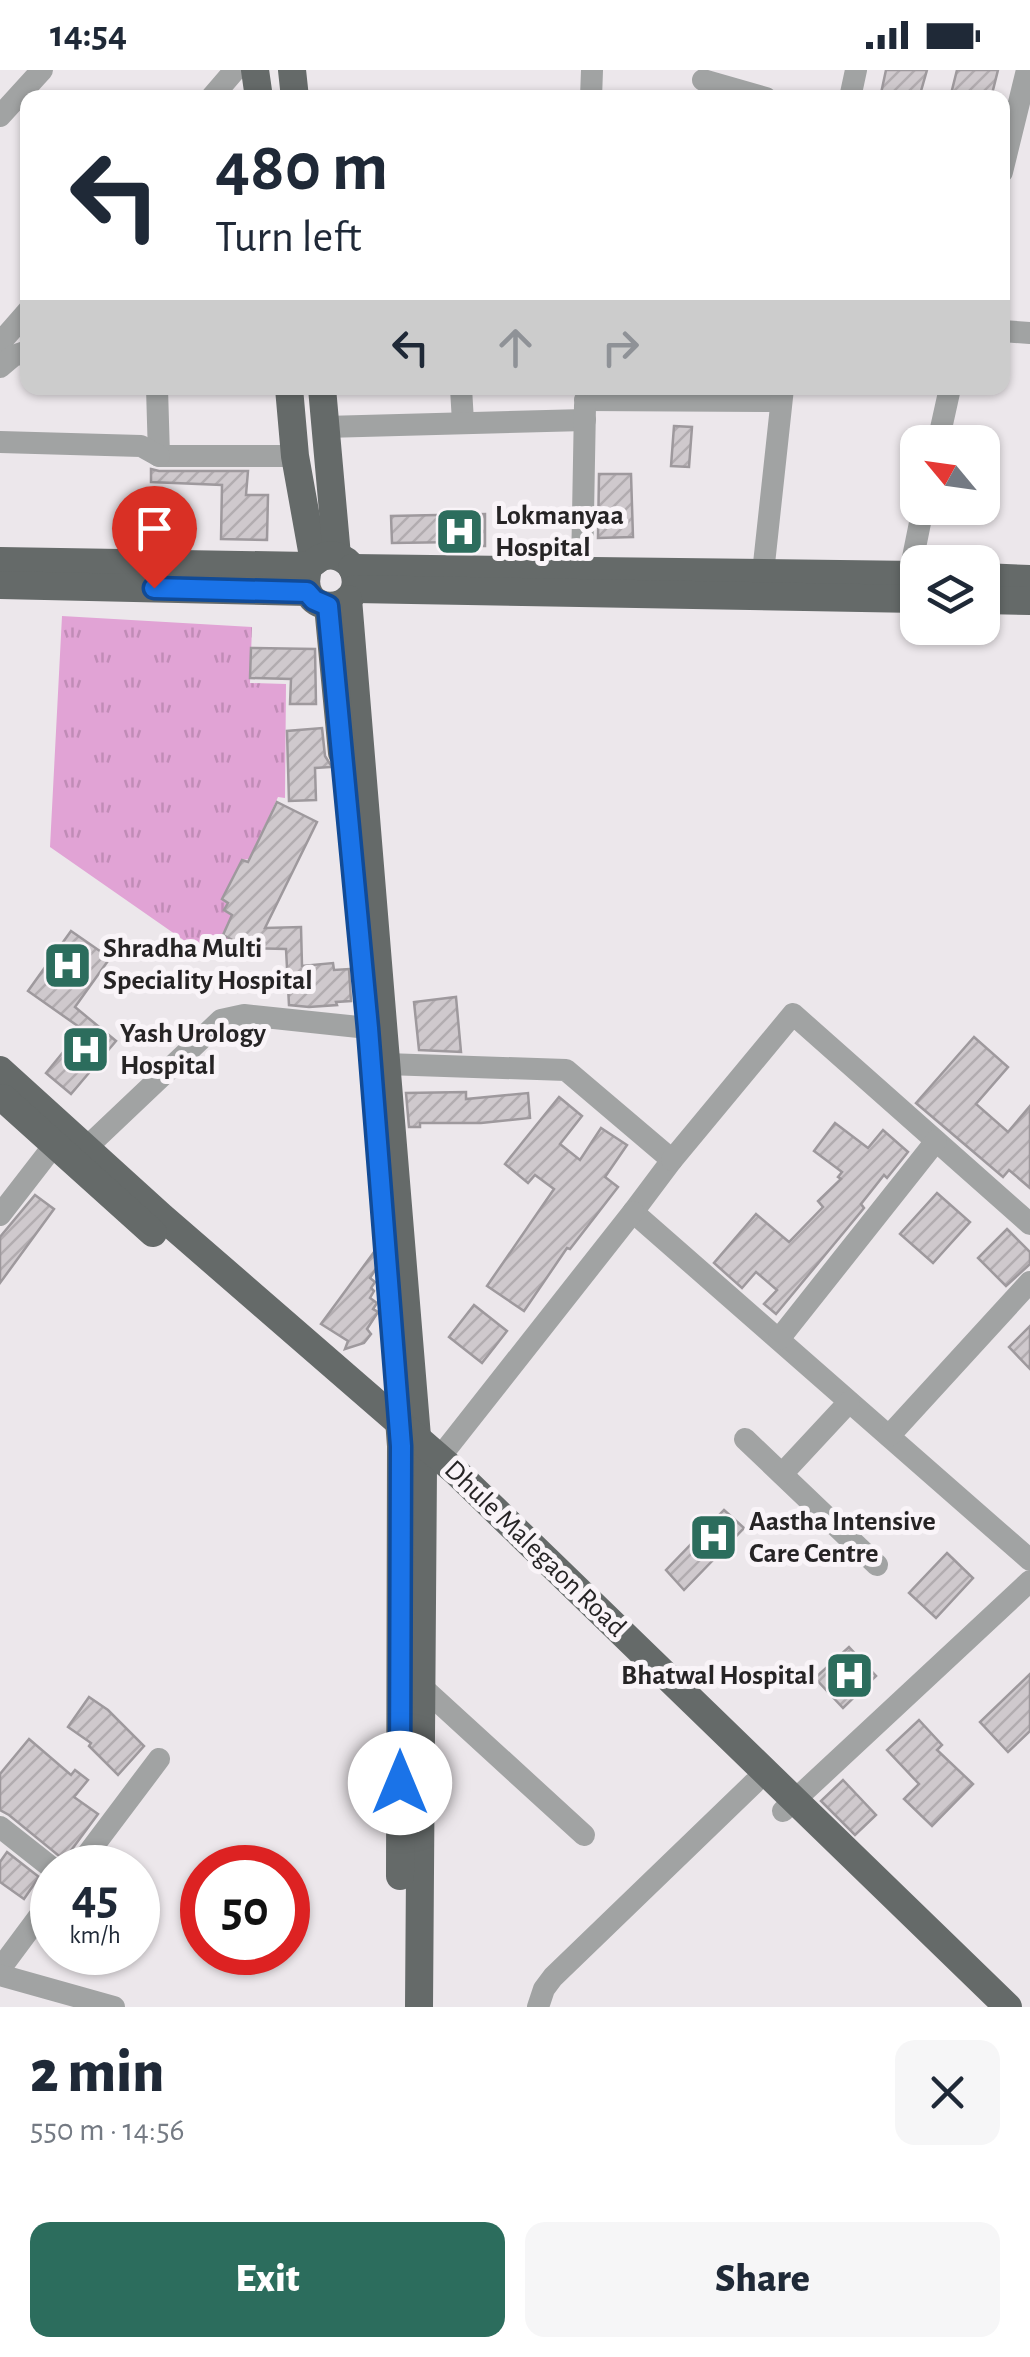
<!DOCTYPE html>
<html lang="en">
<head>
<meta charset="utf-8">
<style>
  :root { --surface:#fff; --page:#f6f6f7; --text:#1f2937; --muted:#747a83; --accent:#2c6d5d }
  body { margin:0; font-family:"Alegreya Sans",sans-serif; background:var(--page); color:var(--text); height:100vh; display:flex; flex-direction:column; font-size:38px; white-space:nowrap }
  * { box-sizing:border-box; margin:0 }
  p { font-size:32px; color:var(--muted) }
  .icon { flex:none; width:55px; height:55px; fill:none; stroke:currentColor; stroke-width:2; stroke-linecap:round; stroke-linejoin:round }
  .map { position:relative; height:1937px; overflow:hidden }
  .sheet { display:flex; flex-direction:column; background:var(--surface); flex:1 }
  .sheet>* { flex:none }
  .banner { position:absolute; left:20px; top:20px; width:990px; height:305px; border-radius:20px; box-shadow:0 2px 8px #0004; background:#fff; color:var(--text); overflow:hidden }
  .needle { width:65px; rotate:299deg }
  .buttons { position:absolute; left:900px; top:355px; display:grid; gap:20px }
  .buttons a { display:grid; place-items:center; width:100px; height:100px; border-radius:20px; background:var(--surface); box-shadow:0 2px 8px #0004; font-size:50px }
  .speed { position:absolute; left:30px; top:1775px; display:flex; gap:20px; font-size:50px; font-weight:700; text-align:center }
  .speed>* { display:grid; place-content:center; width:130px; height:130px; border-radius:50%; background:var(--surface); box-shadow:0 2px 8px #0004; line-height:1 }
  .speed small { font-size:25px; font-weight:400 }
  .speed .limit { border:15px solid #d22; background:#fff; color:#111 }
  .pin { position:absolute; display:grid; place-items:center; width:85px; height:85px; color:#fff; margin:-102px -42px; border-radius:50% 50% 50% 0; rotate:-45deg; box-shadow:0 0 10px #0007 }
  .pin .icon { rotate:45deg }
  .me { position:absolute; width:110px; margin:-55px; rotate:0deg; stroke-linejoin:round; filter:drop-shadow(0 0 8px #0008) }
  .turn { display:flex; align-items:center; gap:35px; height:210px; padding:0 30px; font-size:45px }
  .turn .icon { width:130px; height:130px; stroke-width:2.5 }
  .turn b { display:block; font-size:70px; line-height:85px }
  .lanes { display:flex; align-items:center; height:95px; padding:0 30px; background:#0003; justify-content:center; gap:50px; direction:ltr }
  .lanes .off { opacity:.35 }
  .round { display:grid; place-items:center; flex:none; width:105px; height:105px; border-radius:20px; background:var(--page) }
  .headline { display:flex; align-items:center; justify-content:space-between; height:170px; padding:0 30px }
  h1 { font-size:60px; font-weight:800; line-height:75px }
  .action { display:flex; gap:20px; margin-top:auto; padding:20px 30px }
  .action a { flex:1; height:115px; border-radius:20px; background:var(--accent); color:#fff; font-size:40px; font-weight:800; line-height:115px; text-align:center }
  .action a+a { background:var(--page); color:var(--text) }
  .status { display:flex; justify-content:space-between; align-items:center; height:70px; padding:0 50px; background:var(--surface); direction:ltr }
  .status svg { height:28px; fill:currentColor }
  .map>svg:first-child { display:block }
  .grass { fill:url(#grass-tufts) }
  .building { fill:url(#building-hatch); stroke:#9e999d; stroke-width:2.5 }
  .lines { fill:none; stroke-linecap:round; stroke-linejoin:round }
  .minor { stroke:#a1a3a3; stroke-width:22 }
  .major { stroke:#656a69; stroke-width:28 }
  .route-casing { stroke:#114b97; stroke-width:25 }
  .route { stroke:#1a73e8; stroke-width:18 }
  .labels { text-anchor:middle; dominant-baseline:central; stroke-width:10; stroke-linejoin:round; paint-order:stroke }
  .poi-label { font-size:28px; font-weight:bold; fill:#262425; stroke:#f9f4f8; text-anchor:start }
  .street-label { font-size:28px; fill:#262425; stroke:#f9f4f8 }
</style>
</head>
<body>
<div class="status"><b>14:54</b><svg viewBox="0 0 49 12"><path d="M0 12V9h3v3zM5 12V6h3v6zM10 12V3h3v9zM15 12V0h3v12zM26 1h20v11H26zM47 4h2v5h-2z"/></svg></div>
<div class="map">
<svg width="1030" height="1937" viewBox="0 0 1030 1937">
  <defs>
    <pattern id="grass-tufts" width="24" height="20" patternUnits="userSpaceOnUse" patternTransform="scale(2.5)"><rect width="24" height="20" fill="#e1a3d5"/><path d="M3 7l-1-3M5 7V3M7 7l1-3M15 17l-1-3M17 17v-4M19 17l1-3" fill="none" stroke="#c18cb7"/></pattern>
    <pattern id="building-hatch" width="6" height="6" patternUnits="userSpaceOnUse" patternTransform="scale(2.5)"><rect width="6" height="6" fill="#cfc9cd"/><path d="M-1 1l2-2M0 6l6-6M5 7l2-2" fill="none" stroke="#b2acb0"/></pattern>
  </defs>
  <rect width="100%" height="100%" fill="#ece7eb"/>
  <polygon class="grass" points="62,546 252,557 250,613 286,614 285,728 278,727 249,789 242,790 222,829 227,833 224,841 239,850 230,849 222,865 245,877 242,887 205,885 50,777"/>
  <g class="building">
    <polygon points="886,0 927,0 919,28 880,28"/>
    <polygon points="957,0 998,0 991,28 950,28"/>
    <polygon points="674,356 692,357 689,397 671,396"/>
    <polygon points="151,399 159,401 248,401 246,425 268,425 267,470 221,469 222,415 151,412"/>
    <polygon points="599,404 631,404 633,467 598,468"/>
    <polygon points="485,444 485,476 459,476 459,472 392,473 391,446"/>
    <polygon points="251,578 315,579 316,634 290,634 291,609 250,608"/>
    <polygon points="322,658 325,686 332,697 315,698 316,730 289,731 287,661"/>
    <polygon points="277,732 317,752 265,858 301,857 302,896 333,893 334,900 349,899 351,931 336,932 337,935 309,937 289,935 286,879 248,878 223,865 232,845 224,840 228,833 222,829 242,790 248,792"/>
    <polygon points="71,861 110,888 75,937 116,971 71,1024 46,1003 82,959 28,921"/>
    <polygon points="456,927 461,982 419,980 414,932"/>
    <polygon points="974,967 1008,997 976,1034 1008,1062 1030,1036 1030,1118 1009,1100 1003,1107 916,1033"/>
    <polygon points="466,1022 466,1029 528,1023 530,1048 481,1053 420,1053 420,1057 409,1057 406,1023"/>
    <polygon points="559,1027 582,1046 560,1074 580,1090 601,1058 627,1075 605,1107 618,1117 570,1179 567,1178 524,1241 487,1216 554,1119 535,1105 528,1113 505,1094"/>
    <polygon points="835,1053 868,1078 883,1060 908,1082 887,1108 884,1105 861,1134 864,1138 776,1244 764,1234 777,1220 756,1202 742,1218 714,1193 756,1144 789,1172 823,1137 818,1131 841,1109 838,1107 842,1102 814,1081"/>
    <polygon points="937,1123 970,1152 933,1193 900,1164"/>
    <polygon points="35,1125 54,1139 0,1213 0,1167"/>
    <polygon points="1007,1159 1030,1182 1030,1194 1006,1216 978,1188"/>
    <polygon points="377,1178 384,1186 370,1208 375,1212 371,1218 374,1221 370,1228 377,1233 373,1239 378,1242 367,1259 371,1264 364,1273 345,1279 348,1271 321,1254"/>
    <polygon points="474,1235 507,1261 482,1293 449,1267"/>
    <polygon points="1030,1256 1030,1299 1009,1277"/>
    <polygon points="724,1440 744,1458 684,1520 666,1500"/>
    <polygon points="947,1483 973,1508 936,1548 909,1523"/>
    <polygon points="849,1577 876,1606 843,1638 815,1608"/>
    <polygon points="1030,1604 1030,1661 1008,1682 980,1652"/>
    <polygon points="89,1627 108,1640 144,1676 118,1705 89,1676 91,1673 68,1657"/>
    <polygon points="919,1650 942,1675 937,1680 973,1714 932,1756 904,1729 919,1714 887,1680"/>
    <polygon points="29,1669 71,1705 75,1700 88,1710 74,1727 98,1744 64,1790 9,1745 0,1740 0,1704"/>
    <polygon points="843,1710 876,1745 855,1765 821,1731"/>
    <polygon points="7,1782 39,1807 24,1829 0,1812 0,1792"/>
  </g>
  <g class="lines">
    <g class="minor">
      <polyline points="703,10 766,28"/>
      <polyline points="211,28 235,0"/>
      <polyline points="591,28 592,0"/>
      <polyline points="850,28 856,0"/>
      <polyline points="0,46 42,0"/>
      <polyline points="1002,102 1027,0"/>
      <polyline points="1002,261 1030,263"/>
      <polyline points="0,273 28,241"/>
      <polyline points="0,297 13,286 28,281"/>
      <polyline points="157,318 159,386 295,386"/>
      <polyline points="461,318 463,352"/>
      <polyline points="585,330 781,331"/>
      <polyline points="325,357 585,350"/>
      <polyline points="0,372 141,376 159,386"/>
      <polyline points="938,372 950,318"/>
      <polyline points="582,500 585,336"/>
      <polyline points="763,503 783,318"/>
      <polyline points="907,517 923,438"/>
      <polyline points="386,994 566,1000 672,1090 633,1142 1030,1490"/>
      <polyline points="86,1078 221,950 244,945 368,958"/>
      <polyline points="672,1090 793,944 1030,1154"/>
      <polyline points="0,1145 65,1061"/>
      <polyline points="779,1269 936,1071"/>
      <polyline points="889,1366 1030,1212"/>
      <polyline points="745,1369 877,1495"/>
      <polyline points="440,1387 633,1142"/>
      <polyline points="782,1404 849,1332"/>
      <polyline points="421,1616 584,1765"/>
      <polyline points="783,1741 1030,1511"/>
      <polyline points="0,1757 52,1798"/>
      <polyline points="77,1798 159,1689"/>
      <polyline points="0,1899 52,1829"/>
      <polyline points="0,1905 114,1937"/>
      <polyline points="538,1937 544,1919 553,1907 754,1713"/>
    </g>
    <g class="major">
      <polyline points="255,0 259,28"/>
      <polyline points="292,0 295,28"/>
      <polyline points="289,318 295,386 314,492"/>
      <polyline points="322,318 337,486"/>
      <path d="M0 491 309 496C310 495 321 487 322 487 335 482 350 490 354 502 368 545 291 551 309 496"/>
      <polyline points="352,498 918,505"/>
      <polyline points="982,507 1030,509"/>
      <polyline points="0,515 307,522"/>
      <polyline points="355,519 918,529"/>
      <polyline points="348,529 417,1367 423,1397 419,1937"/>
      <polyline points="982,530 1030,531"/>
      <polyline points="328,536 342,683"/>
      <polyline points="0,1000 161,1146 456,1402 1008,1937"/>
      <polyline points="3,1028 153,1163"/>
      <polyline points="399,1349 401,1376 400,1806"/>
    </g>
  </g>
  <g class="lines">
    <defs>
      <polyline id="route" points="154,518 307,522 314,530 328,536 368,958 401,1376 400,1713"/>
    </defs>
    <use href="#route" class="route-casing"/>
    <use href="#route" class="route"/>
  </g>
  <defs>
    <symbol id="hospital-square" viewBox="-11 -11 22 22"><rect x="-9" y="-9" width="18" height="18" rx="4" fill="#2c6d5d" stroke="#f9f4f8"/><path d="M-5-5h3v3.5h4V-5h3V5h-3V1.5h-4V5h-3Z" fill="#fff"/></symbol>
  </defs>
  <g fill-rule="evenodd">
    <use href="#hospital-square" x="432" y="434" width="55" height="55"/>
    <use href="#hospital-square" x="40" y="868" width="55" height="55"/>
    <use href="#hospital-square" x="58" y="952" width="55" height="55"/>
    <use href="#hospital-square" x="686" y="1440" width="55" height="55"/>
    <use href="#hospital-square" x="822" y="1578" width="55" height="55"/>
  </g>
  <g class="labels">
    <g class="poi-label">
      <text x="495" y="446">Lokmanyaa<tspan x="495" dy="32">Hospital</tspan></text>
      <text x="103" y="879">Shradha Multi<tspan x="103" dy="32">Speciality Hospital</tspan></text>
      <text x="120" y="964">Yash Urology<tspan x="120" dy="32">Hospital</tspan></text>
      <text x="749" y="1452">Aastha Intensive<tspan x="749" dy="32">Care Centre</tspan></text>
      <text x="815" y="1606" text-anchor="end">Bhatwal Hospital</text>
    </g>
    <g class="street-label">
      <text transform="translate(535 1479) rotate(44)">Dhule Malegaon Road</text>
    </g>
  </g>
</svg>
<div class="buttons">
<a><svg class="needle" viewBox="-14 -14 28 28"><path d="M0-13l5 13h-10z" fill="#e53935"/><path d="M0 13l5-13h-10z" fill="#747a83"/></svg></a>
<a><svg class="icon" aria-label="layers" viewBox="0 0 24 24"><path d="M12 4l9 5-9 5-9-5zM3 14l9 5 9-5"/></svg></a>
</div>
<div class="speed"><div>45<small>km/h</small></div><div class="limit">50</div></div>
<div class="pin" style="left:154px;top:518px;background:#d93025"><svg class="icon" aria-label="arrive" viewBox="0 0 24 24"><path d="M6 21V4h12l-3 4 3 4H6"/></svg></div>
<svg class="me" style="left:400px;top:1713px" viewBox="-20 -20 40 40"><circle r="19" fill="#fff"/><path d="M0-13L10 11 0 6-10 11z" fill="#1a73e8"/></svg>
<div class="banner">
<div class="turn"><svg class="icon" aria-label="left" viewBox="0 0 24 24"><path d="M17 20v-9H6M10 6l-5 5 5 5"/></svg><div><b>480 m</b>Turn left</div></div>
<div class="lanes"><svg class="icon" aria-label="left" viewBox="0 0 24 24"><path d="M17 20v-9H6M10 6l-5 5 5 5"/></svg><svg class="icon off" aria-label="ahead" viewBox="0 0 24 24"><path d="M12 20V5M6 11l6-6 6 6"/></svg><svg class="icon off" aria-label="right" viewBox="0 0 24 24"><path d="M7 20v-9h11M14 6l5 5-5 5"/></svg></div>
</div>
</div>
<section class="sheet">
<div class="headline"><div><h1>2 min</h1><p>550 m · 14:56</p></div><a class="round"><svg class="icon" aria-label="close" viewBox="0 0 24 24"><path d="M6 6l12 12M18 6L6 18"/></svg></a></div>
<div class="action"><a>Exit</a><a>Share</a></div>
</section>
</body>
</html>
